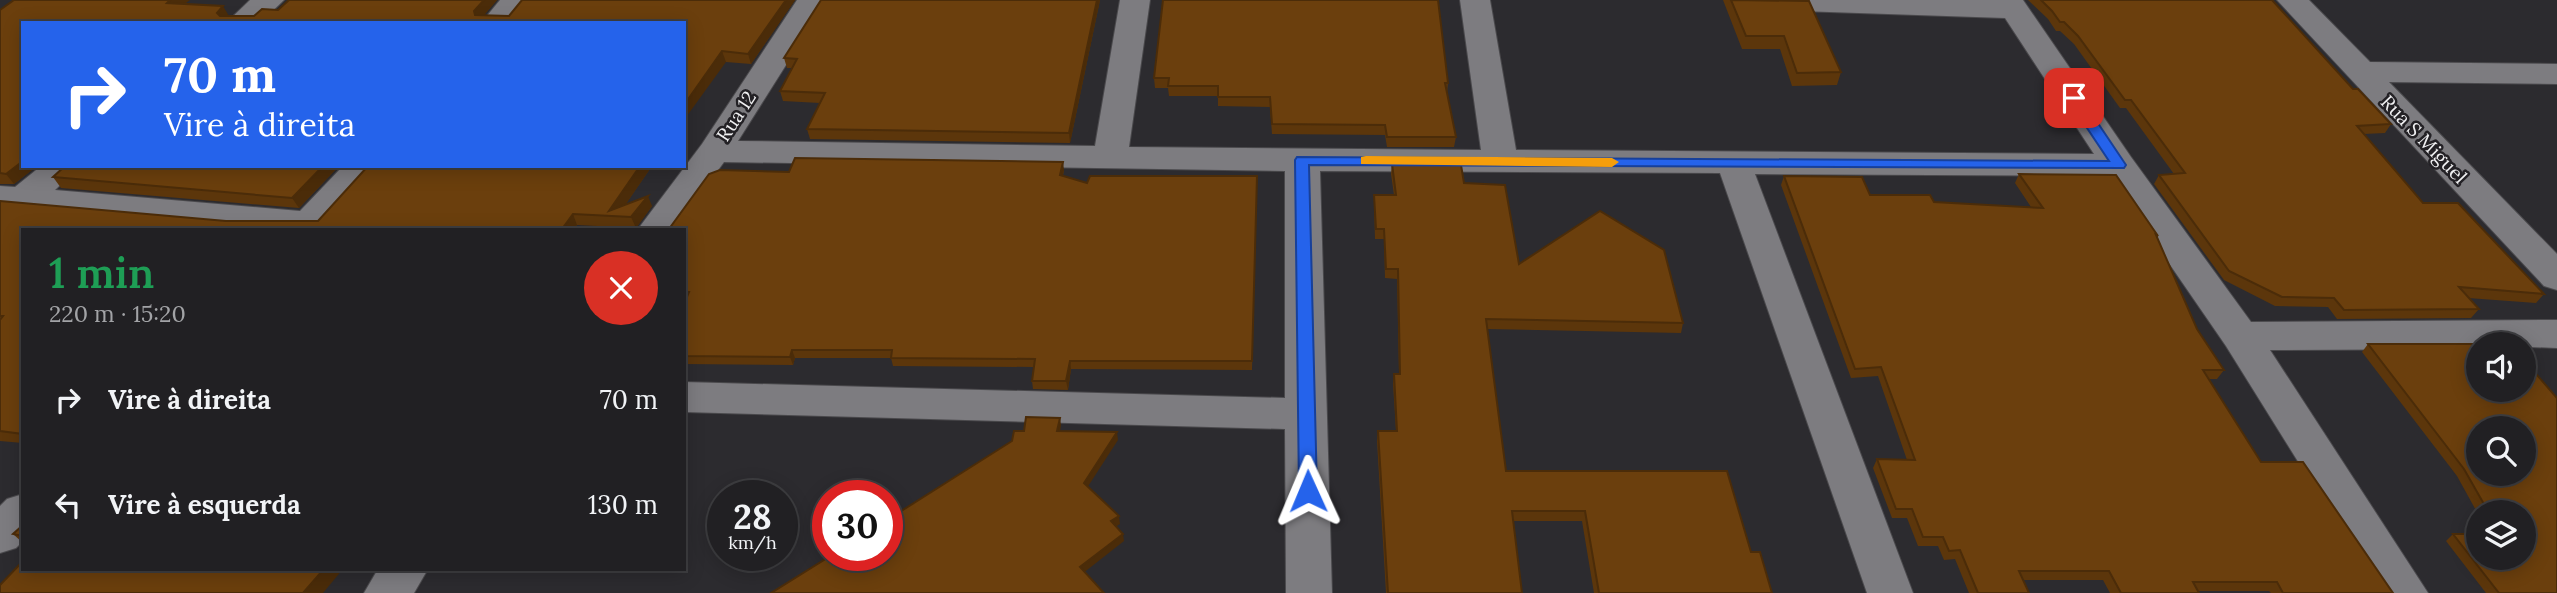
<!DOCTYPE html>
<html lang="pt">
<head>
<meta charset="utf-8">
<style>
  :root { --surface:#212023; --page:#2d2d30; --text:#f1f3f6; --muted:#a2a3a6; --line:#3e3e41 }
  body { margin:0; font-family:Lora,serif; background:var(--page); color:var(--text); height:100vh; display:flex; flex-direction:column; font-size:26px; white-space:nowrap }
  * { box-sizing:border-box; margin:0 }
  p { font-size:23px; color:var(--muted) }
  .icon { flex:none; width:38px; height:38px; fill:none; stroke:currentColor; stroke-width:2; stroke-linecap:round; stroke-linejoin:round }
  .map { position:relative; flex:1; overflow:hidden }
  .sheet { position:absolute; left:21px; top:228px; width:665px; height:343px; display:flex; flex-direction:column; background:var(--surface); border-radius:0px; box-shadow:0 4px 18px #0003,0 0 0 2px var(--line) }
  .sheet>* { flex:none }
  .hud { position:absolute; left:21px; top:21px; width:665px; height:147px; border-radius:0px; box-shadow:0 4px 18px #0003,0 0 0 2px var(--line); background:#2563eb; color:#fff; overflow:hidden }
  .fabs { position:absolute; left:2466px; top:332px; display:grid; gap:14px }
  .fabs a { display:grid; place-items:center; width:70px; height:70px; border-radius:50%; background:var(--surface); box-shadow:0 4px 18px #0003,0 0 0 2px var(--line); font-size:35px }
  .speed { position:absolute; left:707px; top:480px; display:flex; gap:14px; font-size:35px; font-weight:700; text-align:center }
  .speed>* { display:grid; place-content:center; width:91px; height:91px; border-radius:50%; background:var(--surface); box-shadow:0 4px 18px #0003,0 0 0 2px var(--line); line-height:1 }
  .speed small { font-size:18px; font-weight:400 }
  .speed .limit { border:10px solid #d22; background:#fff; color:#111 }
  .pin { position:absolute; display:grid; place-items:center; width:60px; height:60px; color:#fff; margin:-30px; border-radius:14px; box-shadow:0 4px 10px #0006 }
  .me { position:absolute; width:77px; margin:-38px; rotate:359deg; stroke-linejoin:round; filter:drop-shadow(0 0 5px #0008) }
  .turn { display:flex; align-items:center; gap:24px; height:147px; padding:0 28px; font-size:32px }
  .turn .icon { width:91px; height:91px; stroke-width:2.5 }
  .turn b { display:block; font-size:49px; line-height:60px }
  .round { display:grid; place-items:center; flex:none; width:74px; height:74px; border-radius:37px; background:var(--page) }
  .headline { display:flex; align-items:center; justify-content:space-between; height:119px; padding:0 28px }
  h1 { font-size:42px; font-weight:600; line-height:52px; color:#1e9e55 }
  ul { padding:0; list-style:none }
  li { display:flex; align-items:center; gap:21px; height:105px; padding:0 28px }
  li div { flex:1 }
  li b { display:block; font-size:26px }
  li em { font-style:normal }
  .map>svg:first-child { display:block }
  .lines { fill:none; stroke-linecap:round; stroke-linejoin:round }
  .minor-casing { stroke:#4a494c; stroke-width:2 }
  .minor { fill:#7d7c80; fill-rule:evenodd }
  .wall { fill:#5c360b }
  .shaded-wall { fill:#4b2c09 }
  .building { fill:#6b3f0d; stroke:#4b2c09; stroke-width:2; fill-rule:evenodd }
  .route { fill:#2563eb; stroke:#184099; stroke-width:2 }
  .slow { fill:#f59e0b }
  .labels { text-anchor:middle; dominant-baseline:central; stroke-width:5; stroke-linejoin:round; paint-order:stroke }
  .street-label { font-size:19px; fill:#f0f0f2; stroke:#232125 }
</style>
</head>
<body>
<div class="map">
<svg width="2557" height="593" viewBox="0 0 2557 593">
  <rect width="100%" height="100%" fill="#2c2b2f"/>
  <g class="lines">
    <defs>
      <g id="minor">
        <polygon points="250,0 284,0 260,23 226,23"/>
        <polygon points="500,0 532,0 513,23 481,23"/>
        <polygon points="797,0 827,0 738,141 1095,146 1120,0 1150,0 1129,147 1481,150 1460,0 1490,0 1516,150 2094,154 2005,18 1741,9 1730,6 1726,0 2023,0 2131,157 2251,322 2557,320 2557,348 2478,345 2478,349 2270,350 2428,593 2380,593 2226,346 2109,176 1755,174 1913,593 1867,593 1720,173 1320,171 1332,593 1286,593 1285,429 684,412 684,382 1285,398 1285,171 724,162 675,229 638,229 702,144"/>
        <polygon points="2277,0 2309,0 2370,62 2557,64 2557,84 2389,82 2557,254 2557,290 2544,286"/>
        <polygon points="41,166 80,166 55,190 300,211 343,166 380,166 325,229 233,229 0,208 0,186 15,187"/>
        <polygon points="23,494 23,541 16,548 0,553 0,506 7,499"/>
        <polygon points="378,569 428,569 414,593 364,593"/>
      </g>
    </defs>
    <use href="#minor" class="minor-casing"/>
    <use href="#minor" class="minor"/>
  </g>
  <g class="wall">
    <polygon points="497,0 484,15 509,16 522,0 795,0 751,64 726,62 23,23 23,166 37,166 14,184 0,184 0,10 185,4 229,16 254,16 278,10"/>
    <polygon points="821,0 1100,0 1070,143 810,139 807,129 820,103 783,101 780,91 792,68 787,68 784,58"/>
    <polygon points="1723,0 1787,0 1841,72 1837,85 1792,86 1780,49 1742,49"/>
    <polygon points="2028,0 2272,0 2353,89 2391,124 2385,133 2364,134 2423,203 2544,294 2536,303 2468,298 2479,309 2471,318 2337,319 2328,307 2275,306 2224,280 2154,184 2159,175 2174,174 2126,108 2120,108 2074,44 2060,31 2056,31 2048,19"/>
    <polygon points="1154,78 1448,83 1447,93 1456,137 1454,147 1387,147 1385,135 1272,134 1270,107 1218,106 1218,96 1169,96 1168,88 1155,88"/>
    <polygon points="1392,164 1464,183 1519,264 1683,323 1681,333 1487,329 1506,471 1751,552 1772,593 1594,593 1582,521 1513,521 1522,593 1386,593 1377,441 1378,431 1396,431 1393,384 1394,374 1399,374 1397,279 1385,278 1384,239 1375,239 1374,204 1374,195 1394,195 1391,174"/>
    <polygon points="339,166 299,208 61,188 53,177"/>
    <polygon points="368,166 652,166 625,205 652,206 636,228 577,225 574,229 23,229 23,443 0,441 0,201 226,221 318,221"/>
    <polygon points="1064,170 1063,176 1087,183 1257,176 1252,370 1071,369 1068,390 1033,389 1032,381 1034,367 893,366 891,358 795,358 793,365 684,364 684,304 686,300 684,300 684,229 789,172"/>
    <polygon points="2019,174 2158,236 2157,238 2197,329 2224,370 2217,379 2209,379 2261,462 2393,593 2271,593 2269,591 2198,591 2199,593 2110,593 2103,580 2023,580 2029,593 1969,593 1955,559 1944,560 1938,546 1918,546 1907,518 1892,518 1873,468 1877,459 1907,460 1878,376 1851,378 1781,185 1784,176 1870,195 1934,202 2031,207 2015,183"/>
    <polygon points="2368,344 2484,344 2557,593 2486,593 2446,541 2453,534 2478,558 2524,513 2478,514 2457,476 2362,352"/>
    <polygon points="23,525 23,543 13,534"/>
  </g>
  <g class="shaded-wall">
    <polygon points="170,0 190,0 173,13 167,3"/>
    <polygon points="484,0 497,0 479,21 475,15 474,11"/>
    <polygon points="786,0 795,0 751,64 748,54"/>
    <polygon points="1097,0 1100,0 1070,143 1069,133"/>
    <polygon points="223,6 229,16 223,23 217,13"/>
    <polygon points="722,51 726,62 684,120 684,105"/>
    <polygon points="23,161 23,166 37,166 14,184 6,174"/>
    <polygon points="1063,162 1064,170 1061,183 1060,175"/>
    <polygon points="323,166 339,166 299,208 292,198"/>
    <polygon points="640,166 652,166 617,217 609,211"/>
    <polygon points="648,196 652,206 636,228 631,217"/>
    <polygon points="573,214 577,225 574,229 562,229"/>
    <polygon points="792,350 795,358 793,365 790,357"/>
    <polygon points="1070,361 1071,369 1068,390 1066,381"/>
    <polygon points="1060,418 1061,425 1059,439 1057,431"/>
    <polygon points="1117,432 1118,440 1085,491 1084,483"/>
    <polygon points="1119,516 1120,524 1112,529 1111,521"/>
    <polygon points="1123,534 1124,541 1082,574 1080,567"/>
    <polygon points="324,569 343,569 323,593 303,593"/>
  </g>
  <g class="building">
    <polygon points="14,0 170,0 167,3 223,6 217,13 220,16 254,16 262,9 278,10 289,0 484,0 474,11 475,15 509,16 522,0 786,0 748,54 722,51 684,105 684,23 23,23 23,161 6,174 0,173 0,10"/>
    <polygon points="821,0 1097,0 1069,133 807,129 825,93 780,91 797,59 784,58"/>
    <polygon points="1163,0 1438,0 1448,83 1445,83 1456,137 1387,137 1385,125 1272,124 1270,97 1218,97 1218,86 1168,86 1169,78 1154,78"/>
    <polygon points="1731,0 1809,1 1841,72 1797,73 1784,36 1746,36"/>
    <polygon points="2041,0 2272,0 2353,89 2358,89 2391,124 2357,126 2423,203 2458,203 2544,294 2459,287 2479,309 2344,310 2334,298 2282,297 2229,271 2159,175 2185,173 2131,100 2125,100 2078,36 2064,22 2060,22 2052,11"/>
    <polygon points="795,158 1063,162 1060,175 1087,183 1090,176 1257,176 1252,361 1070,361 1066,381 1032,381 1035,359 891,358 892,350 792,350 790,357 684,356 684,304 689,292 684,292 684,229 669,229 709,174 720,170 789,172"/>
    <polygon points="1392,164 1461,165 1464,183 1505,185 1519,264 1600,211 1664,250 1683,323 1486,319 1506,471 1727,471 1751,552 1760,552 1772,593 1599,593 1585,511 1512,511 1522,593 1388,593 1378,431 1397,431 1394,374 1400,374 1398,269 1386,269 1384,229 1376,229 1374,195 1396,195"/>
    <polygon points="65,166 323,166 292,198 53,177"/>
    <polygon points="368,166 640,166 609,211 648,196 631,217 573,214 562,229 23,229 23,434 0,431 0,320 3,316 0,316 0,201 226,221 318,221"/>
    <polygon points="2019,174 2116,175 2158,236 2156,235 2197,329 2224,370 2203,370 2261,462 2303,462 2393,593 2283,593 2277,582 2193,582 2199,593 2121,593 2109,571 2019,571 2029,593 1978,593 1960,550 1949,551 1943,537 1923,537 1912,509 1896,509 1877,459 1915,460 1881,367 1855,369 1784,176 1862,177 1870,195 1930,195 1934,202 2043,208"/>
    <path d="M2487 340 2506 341 2510 345H2478V390H2524V360L2557 398V593H2499L2453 534H2478V558H2524V513H2489L2464 469 2368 344H2485ZM2478 429H2524V474H2478Z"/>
    <polygon points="1026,417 1060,418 1057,431 1117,432 1084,483 1119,516 1111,521 1123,534 1080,567 1104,593 771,593 832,555 887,555 887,520 1012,441 1014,431 1024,431"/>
    <polygon points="23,525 23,536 13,534"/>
    <polygon points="23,561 23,569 324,569 303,593 0,593 0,585"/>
  </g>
  <polygon class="route" points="2074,94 2079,95 2124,162 2126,165 2124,168 1309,165 1317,491 1314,496 1308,498 1302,496 1299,491 1295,160 1297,157 2109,161 2067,98"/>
  <polygon class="slow" points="1366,156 1612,158 1619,162 1612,167 1361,164 1361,157"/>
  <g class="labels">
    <g class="street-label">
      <text transform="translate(736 116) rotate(-57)">Rua 12</text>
      <text transform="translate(2424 139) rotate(46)">Rua S Miguel</text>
    </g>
  </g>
</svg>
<div class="fabs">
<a><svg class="icon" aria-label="sound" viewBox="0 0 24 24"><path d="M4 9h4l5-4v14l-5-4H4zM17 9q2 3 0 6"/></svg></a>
<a><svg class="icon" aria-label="search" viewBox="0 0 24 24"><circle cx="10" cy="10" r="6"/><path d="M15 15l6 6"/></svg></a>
<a><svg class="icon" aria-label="layers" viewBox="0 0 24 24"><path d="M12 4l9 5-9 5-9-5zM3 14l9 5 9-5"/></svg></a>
</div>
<div class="speed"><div>28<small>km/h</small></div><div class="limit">30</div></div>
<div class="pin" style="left:2074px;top:98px;background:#d93025"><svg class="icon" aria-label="arrive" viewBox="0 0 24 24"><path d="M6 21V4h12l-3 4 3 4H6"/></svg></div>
<svg class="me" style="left:1308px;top:491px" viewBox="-20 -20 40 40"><path d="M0-17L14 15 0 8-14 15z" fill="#2563eb" stroke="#fff" stroke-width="4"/></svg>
<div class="hud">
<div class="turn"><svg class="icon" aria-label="right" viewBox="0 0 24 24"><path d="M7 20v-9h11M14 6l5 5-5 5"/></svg><div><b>70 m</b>Vire à direita</div></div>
</div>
<section class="sheet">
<div class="headline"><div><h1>1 min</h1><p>220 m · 15:20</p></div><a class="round" style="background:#d93025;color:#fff"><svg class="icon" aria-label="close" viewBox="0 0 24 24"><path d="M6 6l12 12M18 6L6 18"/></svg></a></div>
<ul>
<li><svg class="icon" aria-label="right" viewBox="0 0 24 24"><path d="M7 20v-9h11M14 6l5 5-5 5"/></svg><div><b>Vire à direita</b></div><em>70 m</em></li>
<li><svg class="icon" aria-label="left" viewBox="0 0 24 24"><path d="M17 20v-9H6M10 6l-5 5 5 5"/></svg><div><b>Vire à esquerda</b></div><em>130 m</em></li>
</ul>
</section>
</div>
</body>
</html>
